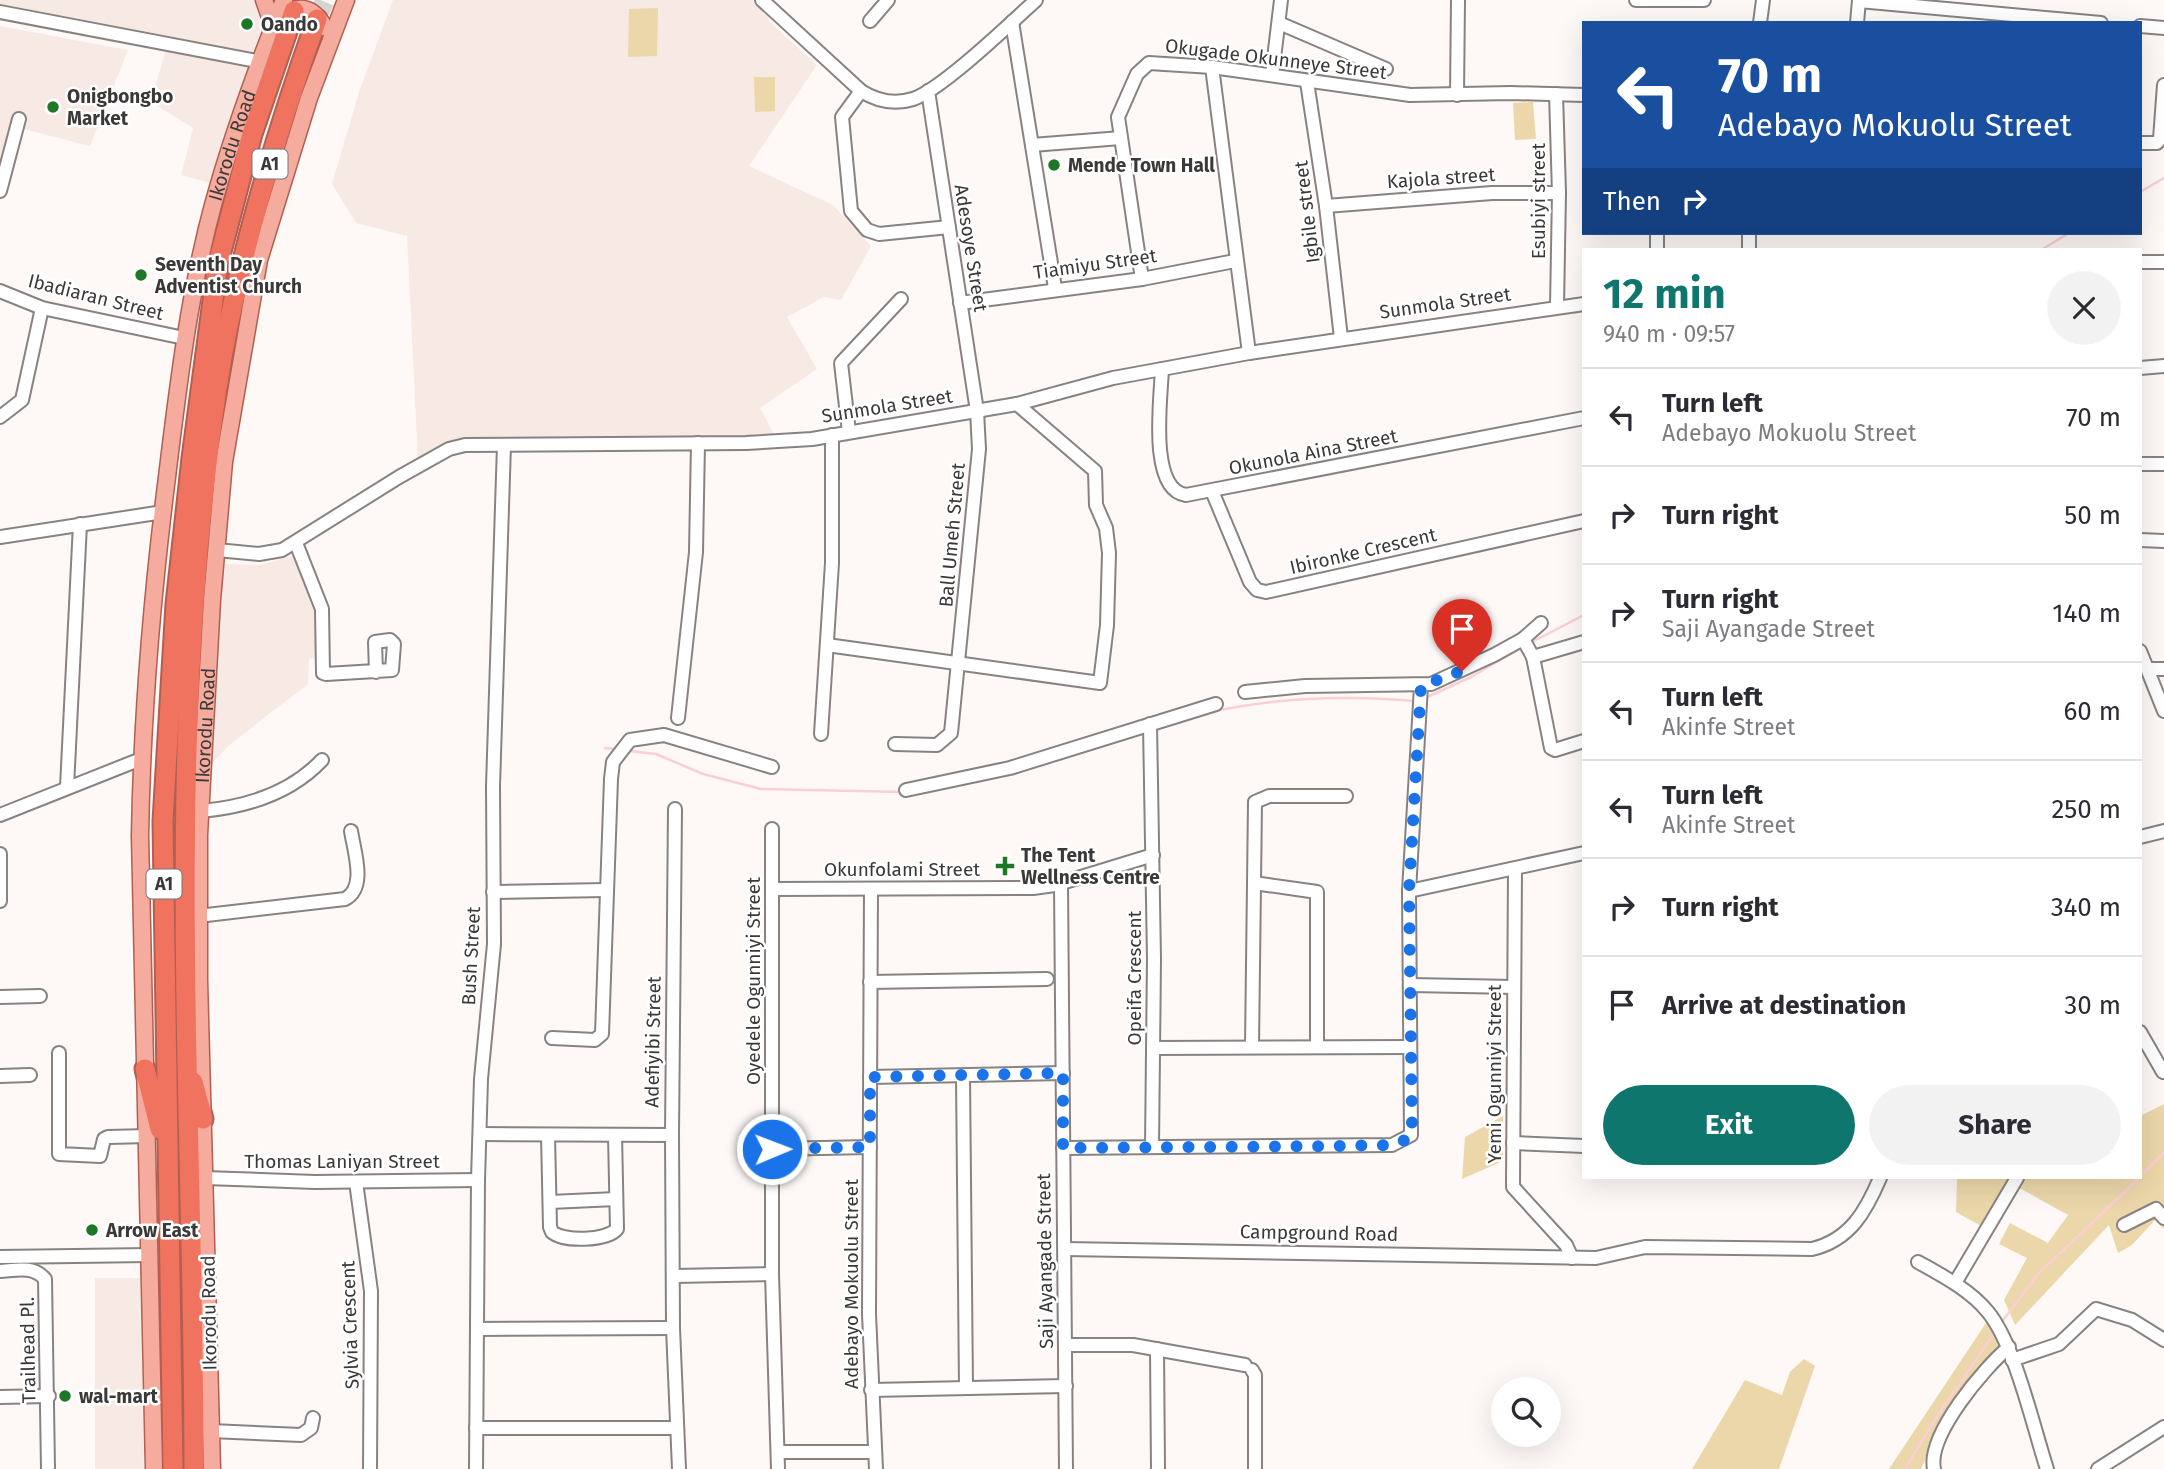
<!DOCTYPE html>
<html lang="en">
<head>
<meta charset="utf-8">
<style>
  :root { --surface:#fff; --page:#f2f2f3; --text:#2b2b33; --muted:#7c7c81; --line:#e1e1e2; --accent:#0f766e }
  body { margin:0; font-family:"Fira Sans",sans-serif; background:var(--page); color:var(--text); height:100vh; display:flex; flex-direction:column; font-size:26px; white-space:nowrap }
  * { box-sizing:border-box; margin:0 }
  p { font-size:23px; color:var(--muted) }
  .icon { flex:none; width:38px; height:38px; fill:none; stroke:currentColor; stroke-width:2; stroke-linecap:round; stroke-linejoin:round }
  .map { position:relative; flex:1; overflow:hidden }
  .drawer { position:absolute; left:1582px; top:248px; width:560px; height:931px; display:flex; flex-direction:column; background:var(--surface); border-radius:0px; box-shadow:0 7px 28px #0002 }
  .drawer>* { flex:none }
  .guide { position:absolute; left:1582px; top:21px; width:560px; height:214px; border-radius:0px; box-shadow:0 7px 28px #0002; background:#1a4fa0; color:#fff; overflow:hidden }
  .fabs { position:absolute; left:1491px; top:1377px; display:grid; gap:14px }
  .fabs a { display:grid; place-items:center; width:70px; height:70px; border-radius:50%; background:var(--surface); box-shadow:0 7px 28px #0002; font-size:35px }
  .pin { position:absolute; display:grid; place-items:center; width:60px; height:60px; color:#fff; margin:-72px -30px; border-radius:50% 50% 50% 0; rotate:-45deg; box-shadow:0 0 7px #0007 }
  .pin .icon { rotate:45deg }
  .me { position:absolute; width:77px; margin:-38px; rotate:89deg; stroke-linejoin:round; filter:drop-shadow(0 0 5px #0008) }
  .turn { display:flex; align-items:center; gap:24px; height:147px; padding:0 21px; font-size:32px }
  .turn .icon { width:91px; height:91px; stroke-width:2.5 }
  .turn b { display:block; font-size:49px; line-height:60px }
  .then { display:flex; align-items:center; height:66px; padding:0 21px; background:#0003; gap:14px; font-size:26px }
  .round { display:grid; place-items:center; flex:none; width:74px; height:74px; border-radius:37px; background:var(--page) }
  .head { display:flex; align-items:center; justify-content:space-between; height:119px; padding:0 21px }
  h1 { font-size:42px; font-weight:700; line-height:52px; color:var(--accent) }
  .cta { display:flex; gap:14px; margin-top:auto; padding:14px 21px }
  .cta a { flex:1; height:80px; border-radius:42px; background:var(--accent); color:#fff; font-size:28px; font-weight:700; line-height:80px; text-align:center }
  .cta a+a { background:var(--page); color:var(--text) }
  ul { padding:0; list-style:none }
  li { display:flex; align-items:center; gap:21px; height:98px; padding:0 21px; border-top:2px solid var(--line) }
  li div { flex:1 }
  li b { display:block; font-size:26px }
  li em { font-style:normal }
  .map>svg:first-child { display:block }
  .built { fill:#f7eae4 }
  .green { fill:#ebd7a9 }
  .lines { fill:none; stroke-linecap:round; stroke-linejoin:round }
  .stream { stroke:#fbcfd3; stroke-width:2.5 }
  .highway-tunnel { stroke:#d7d3d1; stroke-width:19; stroke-dasharray:19 10; stroke-linecap:butt }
  .minor-casing { stroke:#888381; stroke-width:16 }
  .major-casing { stroke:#b15f51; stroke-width:19 }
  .highway-casing { stroke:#b15f51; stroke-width:23 }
  .minor { stroke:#fff; stroke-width:12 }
  .major { stroke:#f6ab9f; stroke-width:16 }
  .highway { stroke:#f0735f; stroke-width:19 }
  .route { stroke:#1a73e8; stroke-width:12; stroke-dasharray:0 21.6 }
  .poi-dot { fill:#1c7827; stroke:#fff; stroke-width:2.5 }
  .labels { text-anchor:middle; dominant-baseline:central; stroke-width:5; stroke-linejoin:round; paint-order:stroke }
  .shield { fill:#fff; stroke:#767474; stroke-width:2 }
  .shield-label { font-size:18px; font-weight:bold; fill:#3b3938 }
  .poi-label { font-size:19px; font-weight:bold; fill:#3b3938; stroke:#fff; text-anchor:start }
  .street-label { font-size:19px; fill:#3b3938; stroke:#fff }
</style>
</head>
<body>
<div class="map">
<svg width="2164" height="1469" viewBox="0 0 2164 1469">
  <rect width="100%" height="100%" fill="#fef9f7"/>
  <g class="built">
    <polygon points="0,0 256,0 262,13 261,30 213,184 181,175 193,128 151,102 168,41 0,6"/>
    <polygon points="393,0 752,0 764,7 769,21 817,65 749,166 833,205 871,246 841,300 824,297 787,317 817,369 760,408 776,438 450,442 418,461 407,236 356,223 332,184 360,89"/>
    <polygon points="0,26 128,50 90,146 19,128 0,191"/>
    <polygon points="296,555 315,611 315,658 309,659 308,684 228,746 212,764 214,675 223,564 260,565"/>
    <polygon points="95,1278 140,1278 144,1469 95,1469"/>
  </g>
  <g class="green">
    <polygon points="658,8 657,56 628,57 629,9"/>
    <polygon points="754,77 775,77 775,111 755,112"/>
    <polygon points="1533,102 1536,139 1515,140 1513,103"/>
    <polygon points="2164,1104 2164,1229 2155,1220 2132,1245 2118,1253 2109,1225 2015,1325 2004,1300 2027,1258 1999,1244 2010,1223 2048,1243 2068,1215 2014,1185 1981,1226 1956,1212 1957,1178 2140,1178 2140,1116"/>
    <polygon points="1503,1116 1503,1161 1462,1179 1465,1137"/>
    <polygon points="1986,1323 1994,1328 2002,1347 1940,1430 1921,1469 1889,1469"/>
    <polygon points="1804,1359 1815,1366 1779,1469 1692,1469 1745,1380 1782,1395 1790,1372"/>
  </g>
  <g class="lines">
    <g class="stream">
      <polyline points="2140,192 2164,178"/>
      <polyline points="2041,250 2069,233"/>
      <polyline points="1530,643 1584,615"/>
      <polyline points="1425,698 1471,677 1521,648"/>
      <path d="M1210 712C1279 697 1345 695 1415 701"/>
      <polyline points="605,748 616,749"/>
      <polyline points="629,751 656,754 703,774 761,789 903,792"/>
      <polyline points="2140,1176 2164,1153"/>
      <polyline points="2001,1323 2037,1275 2139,1178"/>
      <polyline points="1905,1469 1934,1421 1995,1332"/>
    </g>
    <polyline class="highway-tunnel" points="317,19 325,0"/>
    <defs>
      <g id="minor">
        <path d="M762 0 861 91C877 101 894 105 913 99 941 90 1011 23 1036 0"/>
        <polyline points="1636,0 1704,0"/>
        <polyline points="1859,1 2101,23"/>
        <polyline points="0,12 262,62"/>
        <polyline points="870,21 888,0"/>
        <polyline points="1012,22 1055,288"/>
        <polyline points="1279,23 1386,69"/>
        <polyline points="1760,23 1763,0"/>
        <polyline points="1857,23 1859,0"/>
        <polyline points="2140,26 2164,28"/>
        <polyline points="1212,67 1249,353"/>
        <polyline points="1272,75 1281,0"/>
        <polyline points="1307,82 1326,206 1341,338"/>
        <polyline points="861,91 842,117 851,211 867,230 879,234 949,227"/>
        <polyline points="1556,94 1559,193 1557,307"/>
        <polyline points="1457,95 1458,0"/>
        <polyline points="2140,143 2157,143 2160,139 2164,85"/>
        <polyline points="1032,145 1121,138"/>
        <polyline points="0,191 19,119"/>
        <polyline points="1326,206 1492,193 1559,193"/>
        <polyline points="1657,233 1657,250"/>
        <polyline points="1749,250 1749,233"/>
        <polyline points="2140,262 2164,262"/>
        <polyline points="1142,279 1118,117 1137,74 1149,63 1212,67 1410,95 1511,93 1584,95"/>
        <polyline points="0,291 42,308 184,338"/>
        <polyline points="960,303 1142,279 1235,261"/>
        <polyline points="2140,368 2164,366"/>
        <path d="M1162 369C1161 397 1148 490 1186 495L1584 418"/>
        <polyline points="0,417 22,400 42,308"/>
        <polyline points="849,432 841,363 901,299"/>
        <polyline points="2140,464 2164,464"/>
        <polyline points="1212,491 1250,582 1257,590 1266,592 1584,521"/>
        <polyline points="0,537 163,512"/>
        <polyline points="2140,540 2164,541"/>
        <polyline points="296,543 322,609 323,673 326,674 392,670 394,644 390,640 375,642 376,672"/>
        <polyline points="217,550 259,554 282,550 399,477 449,449 465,445 746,443 812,439 1017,404 1113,378 1249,353 1584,304"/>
        <polyline points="1523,639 1533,657 1584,642"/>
        <polyline points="827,645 1100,683 1107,625 1109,553 1106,528 1096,505 1095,471 1017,404"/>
        <polyline points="2140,651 2164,711"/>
        <polyline points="1533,657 1551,748 1555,750 1584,741"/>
        <polyline points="2149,669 2164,669"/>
        <polyline points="1245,692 1305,686 1431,684 1494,655 1523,639 1541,623"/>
        <polyline points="678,718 696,552 698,443"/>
        <polyline points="1150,724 1154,959 1152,1147"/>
        <polyline points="821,734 832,563 832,435"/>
        <polyline points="895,744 937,745 951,733 979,449 977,411 928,91"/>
        <polyline points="67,787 80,524"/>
        <polyline points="906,790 1010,768 1216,704"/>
        <polyline points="675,809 672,1135 673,1328 679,1469"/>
        <path d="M201 811C246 807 291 793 322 760"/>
        <polyline points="0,815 141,759"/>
        <polyline points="772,829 772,1274 778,1469"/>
        <polyline points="2140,837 2164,831"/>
        <polyline points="0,854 0,901"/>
        <polyline points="1515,870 1513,1187 1566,1245 1572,1258"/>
        <polyline points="1254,883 1317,892 1317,1047"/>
        <polyline points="1061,884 1066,1469"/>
        <polyline points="772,889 1033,888 1055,885 1153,855"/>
        <polyline points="871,889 869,1314 876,1469"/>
        <polyline points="1409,891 1584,853"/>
        <polyline points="493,892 606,890"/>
        <path d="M198 916 345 899C367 888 354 851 351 831"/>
        <polyline points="870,982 1047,979"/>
        <polyline points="1411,985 1514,987"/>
        <polyline points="0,997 40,996"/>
        <polyline points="2140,1032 2163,1072"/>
        <polyline points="552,1038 595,1040 602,1034 611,779 613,762 630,740 664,735 772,767"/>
        <polyline points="1252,1047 1255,802 1269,796 1346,796"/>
        <polyline points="1154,1048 1410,1047"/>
        <polyline points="59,1053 59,1154 100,1156 104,1139 108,1137 148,1136"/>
        <polyline points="0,1076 30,1075"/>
        <polyline points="963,1076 966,1388"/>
        <polyline points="870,1077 1063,1073"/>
        <polyline points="480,1134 672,1135"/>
        <path d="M548 1135 550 1227 552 1232C564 1242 606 1241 617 1229L615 1135"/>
        <polyline points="1513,1143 1584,1146"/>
        <polyline points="1063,1148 1392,1145 1411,1135 1409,891 1421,686"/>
        <polyline points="772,1149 870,1147"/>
        <polyline points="205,1178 315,1182 478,1180"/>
        <polyline points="356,1182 371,1291 370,1469"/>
        <polyline points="550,1202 616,1199"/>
        <polyline points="2124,1225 2156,1209 2164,1218"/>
        <path d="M1065 1249 1596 1258 1645 1247 1812 1249C1850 1240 1866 1211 1880 1178"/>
        <polyline points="0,1257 149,1255"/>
        <path d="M1918 1262C1943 1276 1970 1290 1988 1312 2015 1345 2033 1426 2047 1469"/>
        <path d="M0 1271C16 1270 33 1265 45 1279L48 1469"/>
        <polyline points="674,1276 772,1274"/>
        <polyline points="1955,1283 2017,1178"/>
        <polyline points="477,1329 673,1328"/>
        <polyline points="1066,1345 1133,1345 1245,1365"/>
        <polyline points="1157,1349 1158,1469"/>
        <polyline points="2012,1360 2059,1344 2096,1309 2132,1320 2164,1340"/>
        <polyline points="1252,1370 1255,1375 1255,1469"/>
        <polyline points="871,1390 1066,1386"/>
        <polyline points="0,1397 49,1396"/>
        <polyline points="476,1428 676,1428"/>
        <polyline points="211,1431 301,1435 311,1428 313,1418"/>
        <polyline points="778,1452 875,1452"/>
        <polyline points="476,1469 478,1180 481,1079 494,944 493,786 504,445"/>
        <path d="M1934 1469C1927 1435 1984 1368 2009 1347"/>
        <polyline points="2098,1469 2164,1427"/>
      </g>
      <g id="major">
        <path d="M264 0 273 26C289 5 310 1 324 27"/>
        <path id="s1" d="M154 1469 140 836C142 715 152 596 167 477 178 386 189 294 213 205 232 136 257 67 284 0"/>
        <path id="s2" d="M212 1469 199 980V835L212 600 224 462 259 260 309 98 346 0"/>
      </g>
      <g id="highway">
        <polyline points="145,1069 160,1129"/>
        <polyline points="193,1082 203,1119"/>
        <polyline points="173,1469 163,821 176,604 192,458 218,263 252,134 294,11"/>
        <path d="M194 1469C194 1108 163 747 217 388 236 264 275 137 317 19"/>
      </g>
    </defs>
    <use href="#minor" class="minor-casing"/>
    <use href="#major" class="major-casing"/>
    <use href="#highway" class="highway-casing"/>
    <use href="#minor" class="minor"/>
    <use href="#major" class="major"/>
    <use href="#highway" class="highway"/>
  </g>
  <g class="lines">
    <polyline class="route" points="772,1149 870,1147 870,1077 1063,1073 1063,1148 1342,1146 1392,1145 1408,1139 1412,1126 1409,891 1421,686 1462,671"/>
  </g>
  <g class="poi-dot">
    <circle cx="247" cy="24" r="7"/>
    <circle cx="53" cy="107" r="7"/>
    <circle cx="1054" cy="165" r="7"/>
    <circle cx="141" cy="275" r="7"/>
    <path d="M1001.5 855.5h7v7h7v7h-7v7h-7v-7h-7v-7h7z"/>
    <circle cx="92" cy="1230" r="7"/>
    <circle cx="65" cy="1396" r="7"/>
  </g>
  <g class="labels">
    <g class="shield">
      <rect x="252.5" y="149.5" width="35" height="29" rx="5"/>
      <rect x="146.5" y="869.5" width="35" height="29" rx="5"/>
    </g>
    <g class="shield-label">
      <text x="270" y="164">A1</text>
      <text x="164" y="884">A1</text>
    </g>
    <g class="poi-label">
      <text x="261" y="24">Oando</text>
      <text x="67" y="96">Onigbongbo<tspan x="67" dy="22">Market</tspan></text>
      <text x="1068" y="165">Mende Town Hall</text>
      <text x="155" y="264">Seventh Day<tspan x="155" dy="22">Adventist Church</tspan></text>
      <text x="1021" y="855">The Tent<tspan x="1021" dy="22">Wellness Centre</tspan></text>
      <text x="106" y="1230">Arrow East</text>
      <text x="79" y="1396">wal-mart</text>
    </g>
    <g class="street-label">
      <text transform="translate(1276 59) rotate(7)">Okugade Okunneye Street</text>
      <text stroke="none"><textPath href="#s1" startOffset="1332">Ikorodu Road</textPath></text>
      <text transform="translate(1441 178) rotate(-4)">Kajola street</text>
      <text transform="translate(1538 201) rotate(-90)">Esubiyi street</text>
      <text transform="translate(1307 212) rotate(-97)">Igbile street</text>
      <text transform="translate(971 248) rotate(81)">Adesoye Street</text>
      <text transform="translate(1095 264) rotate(-8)">Tiamiyu Street</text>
      <text transform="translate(96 297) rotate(14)">Ibadiaran Street</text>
      <text transform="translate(1445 303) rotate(-8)">Sunmola Street</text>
      <text transform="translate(887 406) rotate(-9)">Sunmola Street</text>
      <text transform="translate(1313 452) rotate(-11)">Okunola Aina Street</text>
      <text transform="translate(952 535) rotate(-85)">Ball Umeh Street</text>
      <text transform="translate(1363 551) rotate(-13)">Ibironke Crescent</text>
      <text stroke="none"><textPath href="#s2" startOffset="744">Ikorodu Road</textPath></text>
      <text x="902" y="869">Okunfolami Street</text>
      <text transform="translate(471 956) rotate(-87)">Bush Street</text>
      <text transform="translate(1134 978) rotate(-90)">Opeifa Crescent</text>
      <text transform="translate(753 981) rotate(-90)">Oyedele Ogunniyi Street</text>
      <text transform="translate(653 1042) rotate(-89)">Adefiyibi Street</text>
      <text transform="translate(1494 1074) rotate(-90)">Yemi Ogunniyi Street</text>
      <text x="342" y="1161">Thomas Laniyan Street</text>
      <text transform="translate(1319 1233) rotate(1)">Campground Road</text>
      <text transform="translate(1045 1261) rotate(-91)">Saji Ayangade Street</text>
      <text transform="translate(851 1284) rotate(-90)">Adebayo Mokuolu Street</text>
      <text transform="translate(209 1313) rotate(-91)">Ikorodu Road</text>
      <text transform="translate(350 1325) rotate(-92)">Sylvia Crescent</text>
      <text transform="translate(28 1350) rotate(-91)">Trailhead Pl.</text>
    </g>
  </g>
</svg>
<div class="fabs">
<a><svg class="icon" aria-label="search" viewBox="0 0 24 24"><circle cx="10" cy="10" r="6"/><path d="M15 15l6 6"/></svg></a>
</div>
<div class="pin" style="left:1462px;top:671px;background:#d93025"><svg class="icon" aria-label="arrive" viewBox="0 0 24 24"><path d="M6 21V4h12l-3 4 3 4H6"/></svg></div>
<svg class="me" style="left:772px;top:1149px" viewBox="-20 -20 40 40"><circle r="17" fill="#1a73e8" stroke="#fff" stroke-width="3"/><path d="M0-11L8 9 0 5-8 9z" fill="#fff"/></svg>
<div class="guide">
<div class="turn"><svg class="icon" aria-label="left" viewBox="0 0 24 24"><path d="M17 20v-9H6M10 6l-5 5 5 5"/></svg><div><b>70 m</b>Adebayo Mokuolu Street</div></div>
<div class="then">Then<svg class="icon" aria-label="right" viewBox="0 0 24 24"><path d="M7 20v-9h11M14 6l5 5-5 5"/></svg></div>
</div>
<section class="drawer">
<div class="head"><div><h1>12 min</h1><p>940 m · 09:57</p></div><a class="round"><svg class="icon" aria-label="close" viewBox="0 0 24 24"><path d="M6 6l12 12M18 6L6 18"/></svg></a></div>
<ul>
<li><svg class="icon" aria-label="left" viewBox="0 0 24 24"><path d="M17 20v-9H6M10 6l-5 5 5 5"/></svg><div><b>Turn left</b><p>Adebayo Mokuolu Street</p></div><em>70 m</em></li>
<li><svg class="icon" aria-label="right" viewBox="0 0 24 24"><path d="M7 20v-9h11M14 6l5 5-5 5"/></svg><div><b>Turn right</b></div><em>50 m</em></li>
<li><svg class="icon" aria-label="right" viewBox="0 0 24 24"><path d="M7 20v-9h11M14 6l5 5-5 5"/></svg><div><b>Turn right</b><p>Saji Ayangade Street</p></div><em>140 m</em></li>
<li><svg class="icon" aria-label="left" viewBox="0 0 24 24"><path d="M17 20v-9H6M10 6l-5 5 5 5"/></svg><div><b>Turn left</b><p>Akinfe Street</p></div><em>60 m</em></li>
<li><svg class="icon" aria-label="left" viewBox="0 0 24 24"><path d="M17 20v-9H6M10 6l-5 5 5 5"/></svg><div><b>Turn left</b><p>Akinfe Street</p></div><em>250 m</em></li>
<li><svg class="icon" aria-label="right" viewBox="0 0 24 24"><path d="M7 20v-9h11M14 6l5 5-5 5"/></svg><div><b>Turn right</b></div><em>340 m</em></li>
<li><svg class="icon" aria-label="arrive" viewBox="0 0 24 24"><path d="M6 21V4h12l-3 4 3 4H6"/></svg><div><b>Arrive at destination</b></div><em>30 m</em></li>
</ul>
<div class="cta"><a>Exit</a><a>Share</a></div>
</section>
</div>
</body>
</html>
